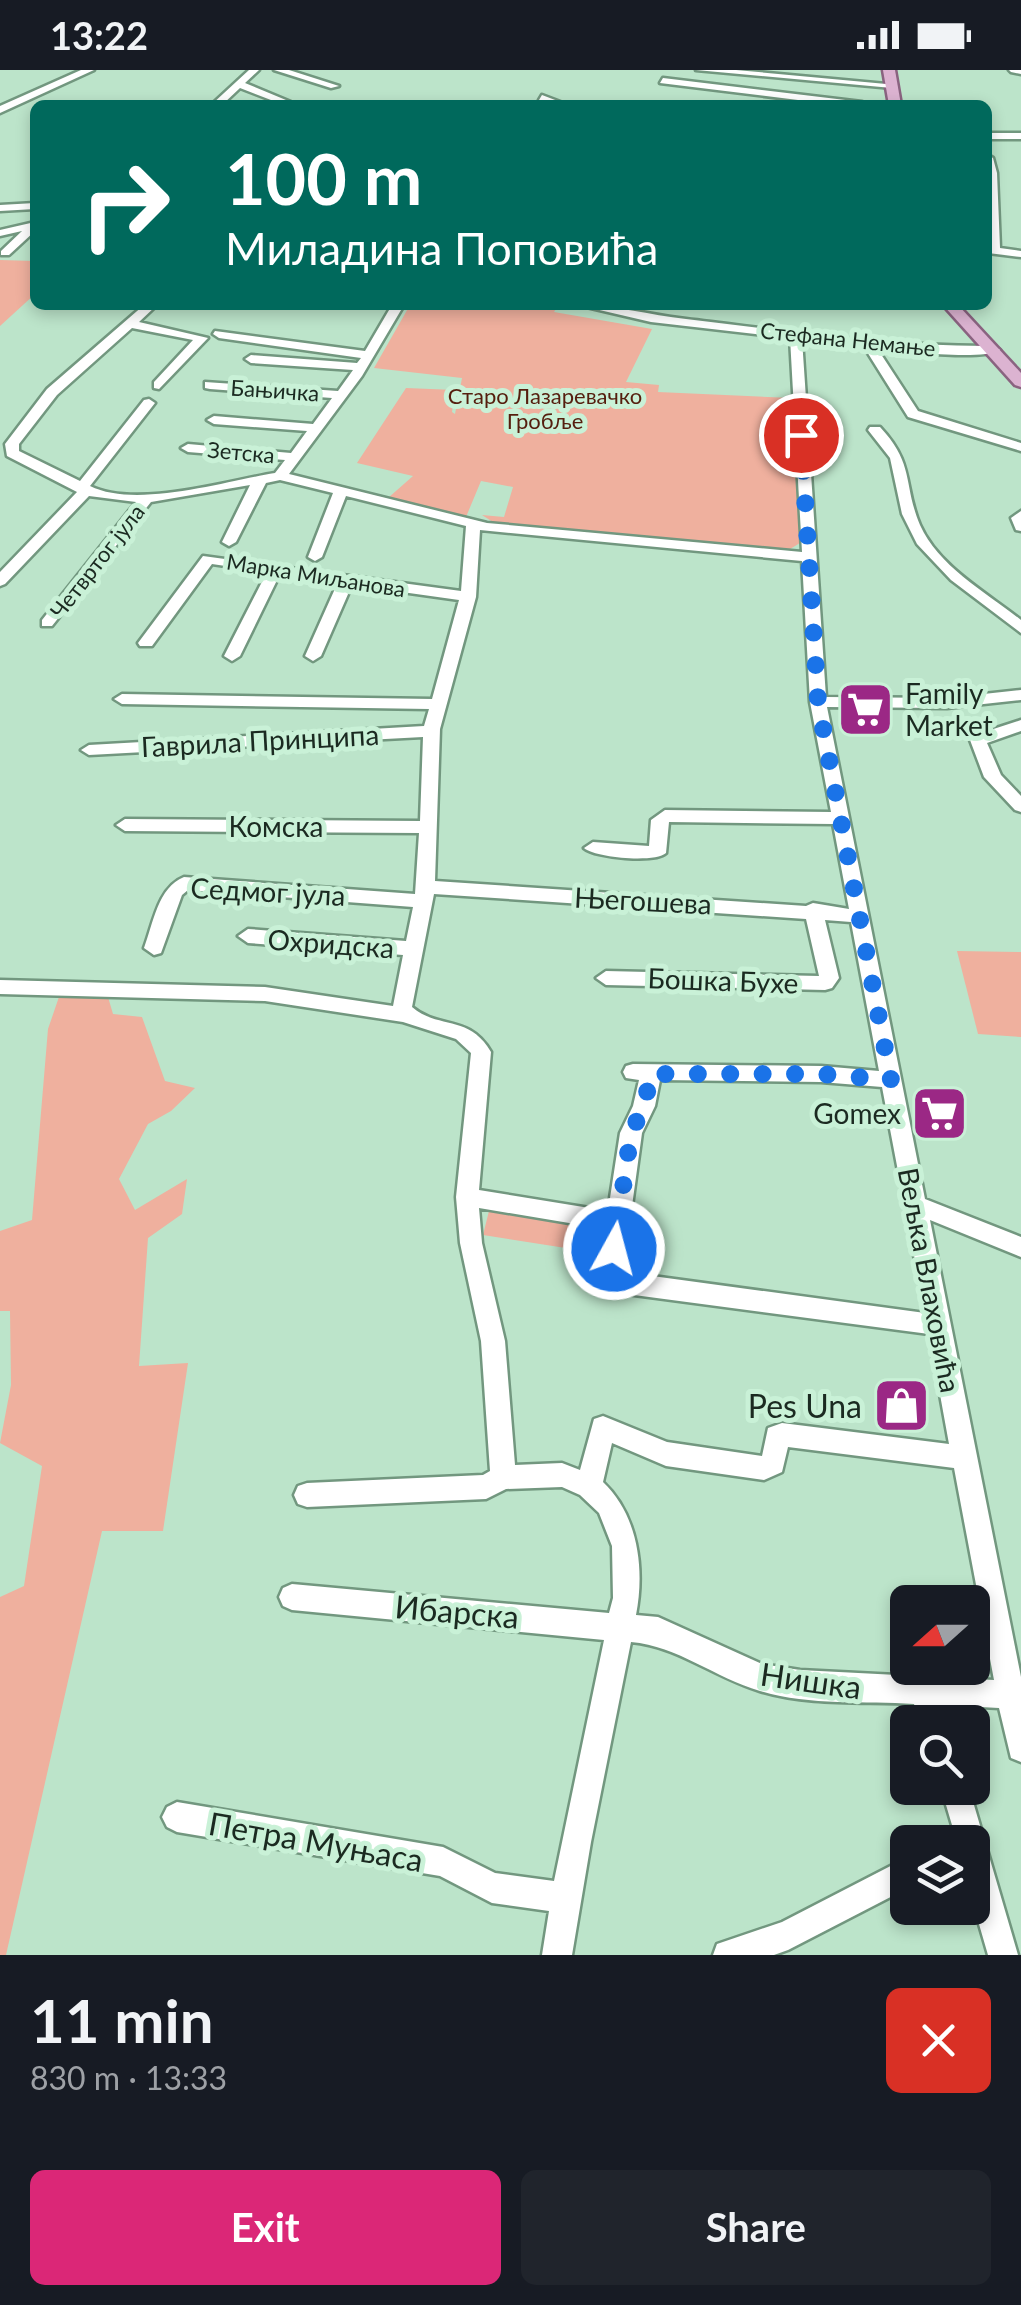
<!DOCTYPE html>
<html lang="en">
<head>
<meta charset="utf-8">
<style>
  :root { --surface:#171b24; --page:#20242c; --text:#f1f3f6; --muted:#9ea1a6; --accent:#db2777 }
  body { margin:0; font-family:Lato,sans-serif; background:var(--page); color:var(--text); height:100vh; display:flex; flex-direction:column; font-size:38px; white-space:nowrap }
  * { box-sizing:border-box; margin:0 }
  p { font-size:32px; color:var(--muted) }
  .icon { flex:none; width:55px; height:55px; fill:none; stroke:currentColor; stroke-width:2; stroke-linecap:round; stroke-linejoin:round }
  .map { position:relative; height:1885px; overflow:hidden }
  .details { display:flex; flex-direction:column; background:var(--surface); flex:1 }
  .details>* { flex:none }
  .guide { position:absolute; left:30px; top:30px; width:962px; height:210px; border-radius:15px; box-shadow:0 5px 15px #0003; background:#00695c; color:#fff; overflow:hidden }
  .needle { width:65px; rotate:249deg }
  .buttons { position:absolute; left:890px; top:1515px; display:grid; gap:20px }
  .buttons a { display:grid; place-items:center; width:100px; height:100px; border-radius:15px; background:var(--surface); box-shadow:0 5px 15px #0003; font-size:50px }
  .pin { position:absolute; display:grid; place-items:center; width:85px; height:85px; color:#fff; margin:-42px; border:5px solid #fff; border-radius:50%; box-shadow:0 2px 10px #0007 }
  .me { position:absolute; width:110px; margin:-55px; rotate:7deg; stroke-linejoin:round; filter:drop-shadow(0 0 8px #0008) }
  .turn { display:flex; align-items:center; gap:35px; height:210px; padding:0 30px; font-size:45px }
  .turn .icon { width:130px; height:130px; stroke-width:2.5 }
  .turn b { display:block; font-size:70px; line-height:85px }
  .round { display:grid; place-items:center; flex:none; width:105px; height:105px; border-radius:15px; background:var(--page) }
  .head { display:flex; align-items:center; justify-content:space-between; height:170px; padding:0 30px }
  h1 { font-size:60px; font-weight:700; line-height:75px }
  .primary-button { display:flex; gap:20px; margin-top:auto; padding:20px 30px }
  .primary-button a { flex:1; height:115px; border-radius:15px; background:var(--accent); color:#fff; font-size:40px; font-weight:700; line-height:115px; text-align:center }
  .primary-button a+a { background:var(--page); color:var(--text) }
  .status { display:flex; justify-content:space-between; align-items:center; height:70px; padding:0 50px; background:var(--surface); direction:ltr }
  .status svg { height:28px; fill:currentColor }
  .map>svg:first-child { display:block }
  .green { fill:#efb09e }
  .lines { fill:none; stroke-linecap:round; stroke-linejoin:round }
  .minor-casing { stroke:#72977f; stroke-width:5 }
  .major-casing { stroke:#8a6380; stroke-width:5 }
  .minor { fill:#fff; fill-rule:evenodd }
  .major { fill:#dcb3d1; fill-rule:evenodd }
  .route { stroke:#1a73e8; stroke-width:18; stroke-dasharray:0 32.4 }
  .labels { text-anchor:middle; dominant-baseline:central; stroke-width:10; stroke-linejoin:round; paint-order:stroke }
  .far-street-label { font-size:22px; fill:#1b2a21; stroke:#c9f1d7 }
  .far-park-label { font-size:22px; fill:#551e0e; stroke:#c9f1d7 }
  .poi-label { font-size:28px; fill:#1b2a21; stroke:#c9f1d7; text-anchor:start }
  .street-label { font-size:28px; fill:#1b2a21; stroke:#c9f1d7 }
  .near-poi-label { font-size:32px; fill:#1b2a21; stroke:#c9f1d7; text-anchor:end }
  .near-street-label { font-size:32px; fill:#1b2a21; stroke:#c9f1d7 }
</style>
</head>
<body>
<div class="status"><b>13:22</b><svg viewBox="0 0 49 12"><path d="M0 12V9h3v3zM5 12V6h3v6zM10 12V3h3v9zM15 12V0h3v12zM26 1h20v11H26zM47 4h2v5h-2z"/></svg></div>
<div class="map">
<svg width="1021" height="1885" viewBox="0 0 1021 1885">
  <rect width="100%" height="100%" fill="#bce4ca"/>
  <g class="green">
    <polygon points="0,190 35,191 35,224 0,256"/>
    <polygon points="410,235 558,235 554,242 652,259 626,312 659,315 658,322 792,328 800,473 790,479 496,454 482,445 504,447 513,417 481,411 466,447 388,428 413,406 357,393 406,318 455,320 452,342 455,344 462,308 374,298"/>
    <polygon points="957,881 1021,882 1021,967 978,964"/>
    <polygon points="60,924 108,927 113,944 142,947 165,1011 195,1018 171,1041 148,1054 119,1109 135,1140 187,1109 182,1144 148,1168 139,1296 188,1293 163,1461 102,1461 6,1885 0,1885 0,1527 24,1516 42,1396 0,1373 11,1315 10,1241 0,1241 0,1161 32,1150 48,959"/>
    <polygon points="490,1137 578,1151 572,1179 483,1165"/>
  </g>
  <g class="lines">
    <defs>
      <g id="minor">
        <polygon points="81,0 94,0 0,43 0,36"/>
        <polygon points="249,0 259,0 245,13 298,35 284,35 240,18 222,35 211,35"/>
        <polygon points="274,0 289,0 339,16 331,18"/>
        <polygon points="696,0 736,0 897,15 892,18"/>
        <polygon points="1009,0 1021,0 1021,4 1011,2"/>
        <polygon points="663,8 862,32 867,35 838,35 660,13"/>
        <polygon points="542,25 563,33 565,35 551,35 539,30"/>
        <rect x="988" y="63" width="33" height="6"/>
        <polygon points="988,85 993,88 997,103 1000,178 1021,181 1021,187 988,183"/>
        <polygon points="35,133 35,139 0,141 0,135"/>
        <polygon points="35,152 35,161 9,185 1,185 1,181 22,161 0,166 0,160"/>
        <path d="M144 235H157L139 252 208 268 159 319 154 318V312L193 270 132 258 57 325 19 374V381L80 411 144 330 149 329 155 333 90 416C136 439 226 411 275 403L285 390 188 382 181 378 188 374 291 383 307 361 214 354 207 350 214 346 313 354 332 328 210 319 205 318V312L338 321 353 300 251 293 245 289 251 285 357 293 361 288 219 268 213 264 215 261 365 281 392 235H404L362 306 289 404 487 453 802 482 790 268 651 252 578 235C614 235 650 245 686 249 789 261 890 277 994 276L1000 280C980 291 903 281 877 278L918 341 1021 373V381L908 347 864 277 802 269 826 627 947 628 1021 620V630L947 638 827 637 925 1129 1021 1167V1187L930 1150 1021 1607V1692L1011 1688 999 1638 943 1635 948 1652H920L914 1634C865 1631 808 1636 760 1621 715 1608 678 1576 631 1572L591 1772 572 1885H542L549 1841 492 1833 440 1806 177 1762 167 1757 162 1747 167 1737 177 1732 443 1777 495 1803 554 1811 604 1570 292 1540 283 1536 279 1527 283 1518 292 1514 609 1543 613 1528 612 1476 599 1443 580 1425 562 1417 506 1419 486 1429 307 1437 298 1434 294 1425 298 1416 307 1413 483 1405 490 1401 481 1271 460 1173 456 1127 471 983 456 969 403 952 265 931 0 924V910L265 917 393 936 403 885 248 873 238 866 248 859 406 871 413 837 188 820 182 825 161 883 154 885 144 878C153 854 158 817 184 807L415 824 419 763 125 761 116 755 125 749 420 751 423 667 89 685 81 680 89 675 424 656 429 639 122 634 114 629 122 624 432 629 459 530 352 515 321 586 313 591 305 586 338 512 280 504 240 586 232 591 224 586 267 502 212 494 152 576H140L138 573 203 486 461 521 466 456 346 426 322 487 315 491 308 487 333 423 280 410 266 413 236 472 229 476 222 472 250 415 151 432 52 556H42V550L136 432 89 426 5 514 0 516V502L77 422 7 386 5 374 47 319ZM480 460 802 491 810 632 831 742 665 740 651 750 649 776 593 772 584 778C596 788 655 793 666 783L669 752 833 754 849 839 813 833 806 836 435 811 440 659 476 527ZM434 824 806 849 819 906 606 901 596 908 606 915 825 920 832 918 839 908 825 850 851 852 879 1001 821 996 633 994 626 996 623 1002 626 1008 639 1010 633 1036 620 1063 608 1141 479 1120 491 982C469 944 439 960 412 937ZM660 1010 821 1012 882 1017 925 1243 623 1202 642 1063 655 1036ZM479 1138 605 1159 599 1206 611 1220 619 1223 929 1264 949 1374 782 1353 768 1358 762 1386 667 1372 603 1346 594 1349 580 1400 562 1393 515 1395 505 1271 482 1173ZM612 1373 666 1396 764 1410 782 1402 788 1377 954 1398 994 1610 800 1600 762 1594 658 1547 636 1545C645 1499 638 1445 603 1412Z"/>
        <path d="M870 357H880C915 394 903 415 920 455 938 496 987 523 1021 550V563L951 510 917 474 902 444 890 388 868 360Z"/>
        <polygon points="1021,441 1021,461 1016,460 1011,448"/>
        <polygon points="1021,650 1021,661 987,673 1001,705 1021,726 1021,742 1015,740 984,707 970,670 972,666"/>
        <polygon points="941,1718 969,1718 1018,1885 988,1885 972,1830 972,1772 957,1772"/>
        <polygon points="908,1787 908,1818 788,1880 774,1885 713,1885 717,1874 782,1852"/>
      </g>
      <g id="major">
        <polygon points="883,0 895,0 901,35 889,35"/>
        <polygon points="943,235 958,235 1021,303 1021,317 1015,315"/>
      </g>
    </defs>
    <use href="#minor" class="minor-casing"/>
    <use href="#major" class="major-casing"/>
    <use href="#minor" class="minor"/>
    <use href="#major" class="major"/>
  </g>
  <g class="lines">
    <polyline class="route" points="614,1179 631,1063 644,1036 651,1004 821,1004 891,1010 818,632 801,365"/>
  </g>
  <defs>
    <symbol id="supermarket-square" viewBox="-11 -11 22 22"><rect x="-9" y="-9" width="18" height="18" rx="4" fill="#9b2885" stroke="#c9f1d7"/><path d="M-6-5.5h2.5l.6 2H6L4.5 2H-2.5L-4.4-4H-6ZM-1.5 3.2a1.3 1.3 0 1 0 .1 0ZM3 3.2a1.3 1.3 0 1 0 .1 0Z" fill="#fff"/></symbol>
    <symbol id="shop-square" viewBox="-11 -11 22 22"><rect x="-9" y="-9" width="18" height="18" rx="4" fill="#9b2885" stroke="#c9f1d7"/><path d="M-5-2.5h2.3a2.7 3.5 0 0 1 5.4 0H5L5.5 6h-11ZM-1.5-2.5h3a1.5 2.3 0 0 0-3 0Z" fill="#fff"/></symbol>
  </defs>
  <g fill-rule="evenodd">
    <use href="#supermarket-square" x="834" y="608" width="63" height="63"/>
    <use href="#supermarket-square" x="908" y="1012" width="63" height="63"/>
    <use href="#shop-square" x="870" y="1304" width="63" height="63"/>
  </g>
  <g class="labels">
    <g class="far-street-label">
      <text transform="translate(848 269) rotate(6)">Стефана Немање</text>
      <text transform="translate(275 320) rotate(4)">Бањичка</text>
      <text transform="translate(241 382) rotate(5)">Зетска</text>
      <text transform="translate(97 491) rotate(-52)">Четвртог јула</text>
      <text transform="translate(316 505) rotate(9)">Марка Миљанова</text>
    </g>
    <g class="far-park-label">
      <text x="545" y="325">Старо Лазаревачко<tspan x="545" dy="25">Гробље</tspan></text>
    </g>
    <g class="poi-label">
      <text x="905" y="623">Family<tspan x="905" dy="32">Market</tspan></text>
      <text x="901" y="1043" text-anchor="end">Gomex</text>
    </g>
    <g class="street-label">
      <text transform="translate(260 670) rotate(-3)">Гаврила Принципа</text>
      <text x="276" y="756">Комска</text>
      <text transform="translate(268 821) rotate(3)">Седмог јула</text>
      <text transform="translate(643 830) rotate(3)">Његошева</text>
      <text transform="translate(331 873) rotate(4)">Охридска</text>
      <text transform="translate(723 910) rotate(2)">Бошка Бухе</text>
      <text transform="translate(930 1210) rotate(79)">Вељка Влаховића</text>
    </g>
    <g class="near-poi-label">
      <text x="862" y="1335">Pes Una</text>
    </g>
    <g class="near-street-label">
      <text transform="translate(457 1541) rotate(5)">Ибарска</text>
      <text transform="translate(811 1610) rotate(8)">Нишка</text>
      <text transform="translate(316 1771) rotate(10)">Петра Муњаса</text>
    </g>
  </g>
</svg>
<div class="buttons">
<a><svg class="needle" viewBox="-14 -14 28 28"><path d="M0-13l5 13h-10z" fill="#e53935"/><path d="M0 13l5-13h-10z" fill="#9ea1a6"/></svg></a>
<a><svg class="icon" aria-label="search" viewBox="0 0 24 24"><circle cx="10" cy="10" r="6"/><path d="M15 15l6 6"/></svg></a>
<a><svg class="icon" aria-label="layers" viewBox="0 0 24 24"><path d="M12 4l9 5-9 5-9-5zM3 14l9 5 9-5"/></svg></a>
</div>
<div class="pin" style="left:801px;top:365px;background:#d93025"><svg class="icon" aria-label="arrive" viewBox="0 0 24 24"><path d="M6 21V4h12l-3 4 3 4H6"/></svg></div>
<svg class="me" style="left:614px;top:1179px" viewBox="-20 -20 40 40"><circle r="17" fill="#1a73e8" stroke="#fff" stroke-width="3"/><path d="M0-11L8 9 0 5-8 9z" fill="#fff"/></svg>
<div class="guide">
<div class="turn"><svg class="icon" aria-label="right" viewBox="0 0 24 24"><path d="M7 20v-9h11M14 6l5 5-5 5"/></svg><div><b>100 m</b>Миладина Поповића</div></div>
</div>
</div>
<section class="details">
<div class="head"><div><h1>11 min</h1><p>830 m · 13:33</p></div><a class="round" style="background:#d93025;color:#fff"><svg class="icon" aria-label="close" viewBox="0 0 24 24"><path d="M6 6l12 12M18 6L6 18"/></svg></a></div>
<div class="primary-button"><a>Exit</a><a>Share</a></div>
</section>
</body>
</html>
